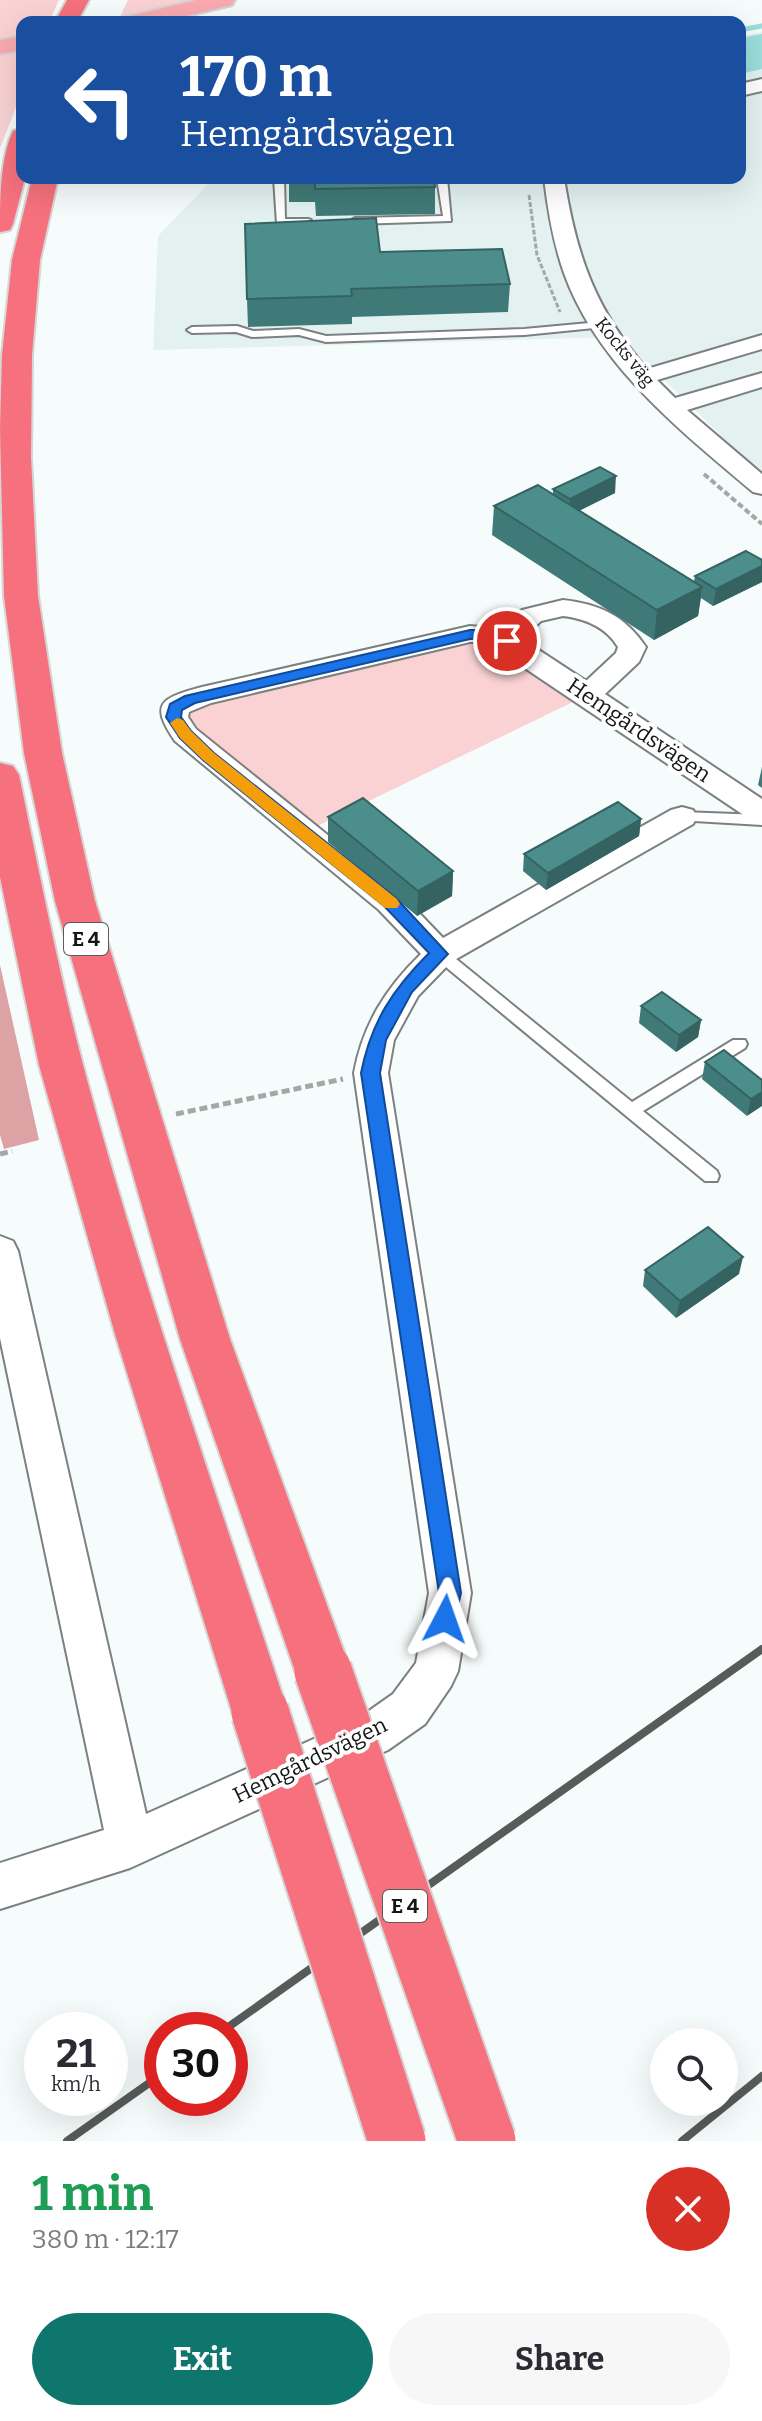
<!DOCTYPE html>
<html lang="en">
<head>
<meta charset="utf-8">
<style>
  :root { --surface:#fff; --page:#f7f7f7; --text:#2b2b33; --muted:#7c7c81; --accent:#0f766e }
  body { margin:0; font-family:Bitter,serif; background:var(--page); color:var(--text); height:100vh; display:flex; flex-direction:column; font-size:30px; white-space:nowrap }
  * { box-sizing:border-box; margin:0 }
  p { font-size:26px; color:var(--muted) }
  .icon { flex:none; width:44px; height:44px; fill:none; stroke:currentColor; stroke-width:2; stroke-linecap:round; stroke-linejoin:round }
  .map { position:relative; height:2141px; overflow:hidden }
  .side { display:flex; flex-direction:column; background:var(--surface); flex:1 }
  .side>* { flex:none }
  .guide { position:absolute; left:16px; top:16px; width:730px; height:168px; border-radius:16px; box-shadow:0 8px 32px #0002; background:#1a4fa0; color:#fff; overflow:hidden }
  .buttons { position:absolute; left:650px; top:2028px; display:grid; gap:16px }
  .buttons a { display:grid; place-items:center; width:88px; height:88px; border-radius:50%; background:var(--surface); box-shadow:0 8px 32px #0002; font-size:40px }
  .speed { position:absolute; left:24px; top:2012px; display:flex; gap:16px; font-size:40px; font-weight:700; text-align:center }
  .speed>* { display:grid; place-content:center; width:104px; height:104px; border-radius:50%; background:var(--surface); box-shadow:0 8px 32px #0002; line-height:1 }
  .speed small { font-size:20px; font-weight:400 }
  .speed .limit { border:12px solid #d22; background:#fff; color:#111 }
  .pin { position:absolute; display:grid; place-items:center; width:68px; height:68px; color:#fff; margin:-34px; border:4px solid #fff; border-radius:50%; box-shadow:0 2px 8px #0007 }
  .me { position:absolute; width:88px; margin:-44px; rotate:4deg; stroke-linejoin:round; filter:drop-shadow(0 0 6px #0008) }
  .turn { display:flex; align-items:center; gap:28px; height:168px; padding:0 32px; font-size:36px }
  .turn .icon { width:104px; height:104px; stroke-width:2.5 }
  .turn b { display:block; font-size:56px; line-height:68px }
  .round { display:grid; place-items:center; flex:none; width:84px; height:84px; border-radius:42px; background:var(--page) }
  .headline { display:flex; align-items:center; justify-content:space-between; height:136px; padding:0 32px }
  h1 { font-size:48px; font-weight:700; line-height:60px; color:#1e9e55 }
  .primary-button { display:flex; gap:16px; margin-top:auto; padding:16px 32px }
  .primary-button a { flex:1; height:92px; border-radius:48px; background:var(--accent); color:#fff; font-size:32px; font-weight:700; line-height:92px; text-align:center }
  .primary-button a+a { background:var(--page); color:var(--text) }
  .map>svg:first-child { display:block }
  .built { fill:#e3f2f1 }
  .green { fill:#fad2d3 }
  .forest { fill:#dca2a4 }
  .water { fill:#9bdfdc }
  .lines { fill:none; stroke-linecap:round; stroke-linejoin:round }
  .stream { stroke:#9bdfdc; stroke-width:5 }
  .service-casing { stroke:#7b8080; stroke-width:4 }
  .minor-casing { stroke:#7b8080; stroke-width:4 }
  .primary-casing { stroke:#d5d5d5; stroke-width:4 }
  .motorway-casing { stroke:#d5d5d5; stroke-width:4 }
  .path-far2 { stroke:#a3a8a7; stroke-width:3; stroke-dasharray:5 2; stroke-linecap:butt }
  .path-far1 { stroke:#a3a8a7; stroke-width:4; stroke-dasharray:6 3; stroke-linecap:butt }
  .path { stroke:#a3a8a7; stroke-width:5; stroke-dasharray:8 4; stroke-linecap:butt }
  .service { fill:#fff; fill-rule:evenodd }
  .minor { fill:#fff; fill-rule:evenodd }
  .primary { fill:#faaab1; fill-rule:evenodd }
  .motorway { fill:#f6717d; fill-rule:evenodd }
  .rail { stroke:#575b5a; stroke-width:8 }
  .motorway-bridge-casing { stroke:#d5d5d5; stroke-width:61; stroke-linecap:butt }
  .motorway-bridge { stroke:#f6717d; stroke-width:57 }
  .wall { fill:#407a78 }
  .shaded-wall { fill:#346361 }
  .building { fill:#4b8e8b; stroke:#346361; stroke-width:2 }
  .route { fill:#1a73e8; stroke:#114b97; stroke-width:2 }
  .slow { fill:#f59e0b }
  .labels { text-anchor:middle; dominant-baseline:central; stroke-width:8; stroke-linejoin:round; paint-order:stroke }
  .far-street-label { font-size:18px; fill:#141616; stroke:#fff }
  .shield { fill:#fff; stroke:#5a5c5c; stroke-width:2 }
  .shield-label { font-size:20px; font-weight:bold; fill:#141616 }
  .street-label { font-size:22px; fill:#141616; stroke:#fff }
</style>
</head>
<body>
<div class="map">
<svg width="762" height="2141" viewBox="0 0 762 2141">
  <rect width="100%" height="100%" fill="#f6fcfb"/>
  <polygon class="built" points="762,32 762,470 738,452 620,337 153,350 158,236 214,178 740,178 740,36"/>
  <g class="green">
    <polygon points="0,0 59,0 49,22 22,22 22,37 0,40"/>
    <polygon points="128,0 198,0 119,19"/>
    <polygon points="22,49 22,92 0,148 0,52"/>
    <polygon points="470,638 496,640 581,698 307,831 190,734 184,705"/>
  </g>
  <polygon class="forest" points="0,965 39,1140 4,1149 0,1135"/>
  <polygon class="water" points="762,34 762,69 740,74 740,38"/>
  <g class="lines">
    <polyline class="stream" points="740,30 762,26"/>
    <defs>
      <g id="service">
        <polygon points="274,178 284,178 285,219 308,219 311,220 311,224 277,224"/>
        <polygon points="437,178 447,178 451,221 355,224 350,221 355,218 443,216"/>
        <polygon points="600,322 604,323 604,327 524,335 326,342 299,335 252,337 236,332 192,333 187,330 192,327 237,326 253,331 299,329 326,336 524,329"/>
        <polygon points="682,812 762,815 762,825 677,820 675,817"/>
        <polygon points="440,949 445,950 632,1102 733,1040 745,1040 747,1044 745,1048 643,1111 717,1171 719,1176 717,1181 705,1181 435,958 432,954 435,950"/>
      </g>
      <g id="minor">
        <polygon points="762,79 762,91 740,96 740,84"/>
        <path d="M544 178H564C576 254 595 310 647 369L762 335V349L657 380 675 398 762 373V387L687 410 762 474V494L753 492C681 431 597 365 564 273 553 242 548 211 544 178Z"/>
        <path d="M563 600C600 604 625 616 646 647L639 662 605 694 762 799V823L751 820 486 642H470L211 703 189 712 188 717 196 729 401 894 443 938 671 810 682 807 693 810 697 817 693 824 451 962 418 996 394 1040 388 1073 471 1593 458 1671 451 1686 425 1724 388 1750 130 1868 0 1909V1863L104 1830 0 1338V1236L13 1241 18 1251 146 1814 356 1720 393 1694 416 1663 429 1593 354 1073C363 1024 386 988 421 954L379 910 175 741C149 703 161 698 202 687L470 626 501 629 522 610ZM563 616C586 619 606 627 618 647L616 653 586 681 522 639 541 621Z"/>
      </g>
      <g id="primary">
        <polygon points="196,0 235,0 232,5 162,22 123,22 126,17"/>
        <polygon points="22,36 22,50 0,54 0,40"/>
      </g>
      <g id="motorway">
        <polygon points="67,0 89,0 77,22 55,22"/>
        <path d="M22 128V178H25L13 224 10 230 0 232C0 201 0 158 13 131Z"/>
        <polygon points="32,178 58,178 40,260 32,355 31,457 38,596 62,753 95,901 230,1339 351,1671 343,1690 323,1698 303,1690 295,1671 180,1339 55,901 24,753 4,596 0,429 2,355 12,260"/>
        <path d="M0 763 13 766 19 775C39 872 58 969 83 1065 141 1284 218 1497 288 1712L280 1731 260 1739 240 1731 232 1712 115 1334 39 1065 0 877Z"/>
      </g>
    </defs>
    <use href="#service" class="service-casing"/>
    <use href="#minor" class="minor-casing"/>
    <use href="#primary" class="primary-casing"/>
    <use href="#motorway" class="motorway-casing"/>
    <polyline class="path-far2" points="529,195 537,255 560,312"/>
    <polyline class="path-far1" points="704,474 762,524"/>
    <g class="path">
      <polyline points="176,1114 343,1079"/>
      <polyline points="0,1154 12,1151"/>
    </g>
    <use href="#service" class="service"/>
    <use href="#minor" class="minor"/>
    <use href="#primary" class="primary"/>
    <use href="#motorway" class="motorway"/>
    <g class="rail">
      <polyline points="224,2030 762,1649"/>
      <polyline points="67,2141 162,2074"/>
      <polyline points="682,2141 762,2076"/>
    </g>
    <defs>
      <g id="motorway-bridge">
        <polyline points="323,1671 487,2141"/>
        <polyline points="260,1712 397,2141"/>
      </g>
    </defs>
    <use href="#motorway-bridge" class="motorway-bridge-casing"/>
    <use href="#motorway-bridge" class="motorway-bridge"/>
  </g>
  <g class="wall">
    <polygon points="289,178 434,178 435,187 435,214 316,216 315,202 289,202"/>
    <polygon points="380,252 510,284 508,312 352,317 352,324 248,327 247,299"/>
    <polygon points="553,489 615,493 579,510 694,581 695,576 762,560 762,582 713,606 701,598 698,616 654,640 492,535 494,506 553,494"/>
    <polygon points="762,767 762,788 758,785"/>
    <polygon points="328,817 453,871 452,896 417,916 328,842"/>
    <polygon points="641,819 639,836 546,890 523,871 524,854"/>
    <polygon points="641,1006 701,1020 698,1037 676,1052 639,1023"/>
    <polygon points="705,1062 762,1080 747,1116 702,1079"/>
    <polygon points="645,1270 739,1274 676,1318 643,1286"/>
  </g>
  <g class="shaded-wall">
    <polygon points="616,476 615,493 569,516 570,499"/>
    <polygon points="762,566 762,582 713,606 716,589"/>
    <polygon points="702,587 698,616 654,640 657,610"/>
    <polygon points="641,819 639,836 546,890 548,873"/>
    <polygon points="453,871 452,896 417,916 418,891"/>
    <polygon points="701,1020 698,1037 676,1052 679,1035"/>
    <polygon points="762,1092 762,1106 747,1116 751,1099"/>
    <polygon points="743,1257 739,1274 676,1318 680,1301"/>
  </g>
  <g class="building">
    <polygon points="315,178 434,178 435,187 315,189"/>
    <polygon points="376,218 380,252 502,249 510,284 351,289 352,296 247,299 245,224"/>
    <polygon points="600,467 616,476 570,499 553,489"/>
    <polygon points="538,485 702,587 657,610 494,506"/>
    <polygon points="746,551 762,560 762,566 716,589 695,576"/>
    <polygon points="363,798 453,871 418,891 328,817"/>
    <polygon points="618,802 641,819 548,873 524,854"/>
    <polygon points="662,992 701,1020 679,1035 641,1006"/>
    <polygon points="724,1050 762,1080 762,1092 751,1099 705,1062"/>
    <polygon points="708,1227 743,1257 680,1301 645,1270"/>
  </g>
  <path class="route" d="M470 630H490L514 641 507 645 488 638 470 639 195 703 182 710 181 717 191 731 214 753 396 898 448 954 412 992 386 1040 380 1073 461 1593 453 1627 445 1630 437 1627 434 1619 439 1593 361 1073C371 1022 393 989 429 953L384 906 203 760 180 738 166 717 170 704 185 696Z"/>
  <polygon class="slow" points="177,718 183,720 191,731 214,753 397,899 400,904 397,908 385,908 203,760 180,738 170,723"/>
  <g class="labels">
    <g class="far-street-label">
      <text transform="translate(625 352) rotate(51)">Kocks väg</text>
    </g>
    <g class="shield">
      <rect x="64" y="923" width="44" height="32" rx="6"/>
      <rect x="383" y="1890" width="44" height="32" rx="6"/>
    </g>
    <g class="shield-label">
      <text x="86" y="939">E 4</text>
      <text x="405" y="1906">E 4</text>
    </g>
    <g class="street-label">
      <text transform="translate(639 730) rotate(34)">Hemgårdsvägen</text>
      <text transform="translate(310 1760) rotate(-26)">Hemgårdsvägen</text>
    </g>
  </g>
</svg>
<div class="buttons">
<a><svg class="icon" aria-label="search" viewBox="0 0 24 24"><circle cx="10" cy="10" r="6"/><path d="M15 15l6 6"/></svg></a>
</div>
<div class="speed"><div>21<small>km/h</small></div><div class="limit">30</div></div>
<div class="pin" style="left:507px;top:641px;background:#d93025"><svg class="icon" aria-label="arrive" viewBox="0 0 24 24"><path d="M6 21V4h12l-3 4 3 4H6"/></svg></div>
<svg class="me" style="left:445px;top:1619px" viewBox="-20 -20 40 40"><path d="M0-17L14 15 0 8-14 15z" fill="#1a73e8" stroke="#fff" stroke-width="4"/></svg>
<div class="guide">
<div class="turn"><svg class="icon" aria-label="left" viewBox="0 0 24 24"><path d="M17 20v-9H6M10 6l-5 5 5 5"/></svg><div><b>170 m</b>Hemgårdsvägen</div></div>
</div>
</div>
<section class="side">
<div class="headline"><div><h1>1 min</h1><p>380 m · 12:17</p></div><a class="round" style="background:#d93025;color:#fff"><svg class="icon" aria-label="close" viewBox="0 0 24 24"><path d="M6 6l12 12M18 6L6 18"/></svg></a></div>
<div class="primary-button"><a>Exit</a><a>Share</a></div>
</section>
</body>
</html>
